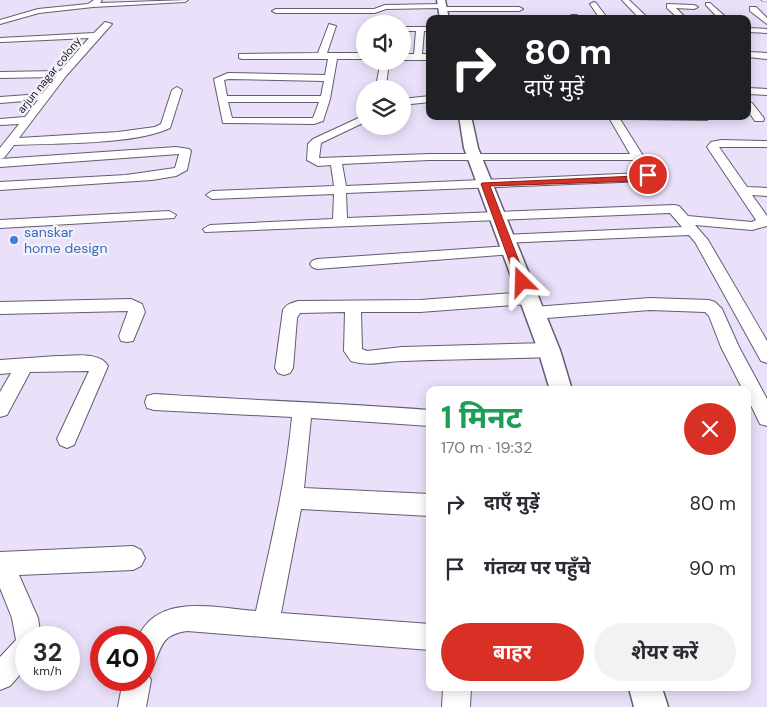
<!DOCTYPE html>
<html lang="hi">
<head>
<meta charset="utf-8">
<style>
  :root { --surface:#fff; --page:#f2f2f3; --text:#2b2b33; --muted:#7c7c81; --accent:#d93025 }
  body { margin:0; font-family:"DM Sans","Noto Sans Devanagari",sans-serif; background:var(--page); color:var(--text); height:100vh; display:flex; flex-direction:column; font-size:19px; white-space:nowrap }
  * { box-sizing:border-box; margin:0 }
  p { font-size:16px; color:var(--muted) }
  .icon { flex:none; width:28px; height:28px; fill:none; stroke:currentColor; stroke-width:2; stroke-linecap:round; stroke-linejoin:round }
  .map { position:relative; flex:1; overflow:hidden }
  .panel { position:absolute; left:426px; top:386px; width:325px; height:305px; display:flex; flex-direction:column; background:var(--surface); border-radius:10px; box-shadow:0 2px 12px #0003 }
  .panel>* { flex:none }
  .hud { position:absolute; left:426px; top:15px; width:325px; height:105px; border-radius:10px; box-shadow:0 2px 12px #0003; background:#202124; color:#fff; overflow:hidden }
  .controls { position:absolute; left:356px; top:15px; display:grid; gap:10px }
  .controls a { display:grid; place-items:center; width:55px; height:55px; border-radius:50%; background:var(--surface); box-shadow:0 2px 12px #0003; font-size:25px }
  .speed { position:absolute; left:15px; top:626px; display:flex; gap:10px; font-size:25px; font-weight:700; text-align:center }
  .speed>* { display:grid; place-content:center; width:65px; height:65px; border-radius:50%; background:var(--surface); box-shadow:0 2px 12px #0003; line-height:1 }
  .speed small { font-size:12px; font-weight:400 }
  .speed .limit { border:8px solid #d22; background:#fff; color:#111 }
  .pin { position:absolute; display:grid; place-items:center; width:42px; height:42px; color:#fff; margin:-21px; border:2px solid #fff; border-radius:50%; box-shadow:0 1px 5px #0007 }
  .me { position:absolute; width:55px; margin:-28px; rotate:338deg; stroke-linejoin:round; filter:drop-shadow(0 0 4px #0008) }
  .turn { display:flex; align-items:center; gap:18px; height:105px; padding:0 15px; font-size:22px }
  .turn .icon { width:65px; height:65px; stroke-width:2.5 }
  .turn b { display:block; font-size:35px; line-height:42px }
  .round { display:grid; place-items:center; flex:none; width:52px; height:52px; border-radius:26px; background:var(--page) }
  .headline { display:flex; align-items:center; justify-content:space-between; height:85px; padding:0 15px }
  h1 { font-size:30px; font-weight:700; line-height:38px; color:#1e9e55 }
  .button { display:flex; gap:10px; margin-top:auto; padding:10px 15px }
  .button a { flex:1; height:58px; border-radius:30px; background:var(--accent); color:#fff; font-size:20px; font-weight:700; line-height:58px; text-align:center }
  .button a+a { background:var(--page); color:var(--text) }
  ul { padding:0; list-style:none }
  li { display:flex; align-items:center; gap:15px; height:65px; padding:0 15px }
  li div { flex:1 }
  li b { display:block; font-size:19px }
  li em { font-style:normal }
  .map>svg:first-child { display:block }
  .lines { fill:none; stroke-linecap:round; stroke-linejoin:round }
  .minor-casing { stroke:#645c71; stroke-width:2 }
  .tertiary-casing { stroke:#645c71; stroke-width:3 }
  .minor { fill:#fff; fill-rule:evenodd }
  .tertiary { fill:#fff; fill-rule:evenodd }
  .rail-casing { stroke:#615b6a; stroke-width:2.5 }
  .rail { stroke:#f5f1fb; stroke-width:2; stroke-dasharray:5; stroke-linecap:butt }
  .route { fill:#d93025; stroke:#8d1f18 }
  .shop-dot { fill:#3f7fe0; stroke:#f5f1fb; stroke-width:2 }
  .labels { text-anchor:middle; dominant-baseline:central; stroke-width:4.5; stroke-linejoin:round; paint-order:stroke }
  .far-street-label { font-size:11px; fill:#18151e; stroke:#f5f1fb }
  .shop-label { font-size:14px; fill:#366cbe; stroke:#f5f1fb; text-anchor:start }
</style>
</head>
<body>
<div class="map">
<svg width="767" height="707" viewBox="0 0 767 707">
  <rect width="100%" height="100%" fill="#eae0fa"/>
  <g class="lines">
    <defs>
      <g id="minor">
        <polygon points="94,0 102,0 100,3 188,0 185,2 93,7 39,13 0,24 0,20 38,9 88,4"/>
        <polygon points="622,0 629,0 649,19 640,19"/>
        <polygon points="594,2 596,3 608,19 600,19 590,4"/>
        <polygon points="706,3 710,3 728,19 719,19 706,5"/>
        <polygon points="442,4 445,7 519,7 523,9 519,11 443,11 440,8 386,9 375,13 276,13 272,11 276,9 374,9 385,5"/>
        <polygon points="667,4 694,5 698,7 694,9 676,8 687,19 679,19 667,8"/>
        <polygon points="750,7 756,7 767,18 767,24 750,11"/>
        <polygon points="571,15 577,15 579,19 571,19"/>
        <path d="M105 22 112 24 66 76 19 138 118 132 155 127 161 124 172 90 177 87 182 90 170 128C134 145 56 143 14 145L4 158 0 159 176 147 189 149 191 151 187 170 176 176 152 180 0 190V182L126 175 175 168 179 154 0 167V148L19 124 0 125V119L25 117 38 100 0 103V97L42 94 56 77 0 78V72L60 71 89 38 2 42H0V38L94 33Z"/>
        <path d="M329 24 336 26 327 53H365V59H337L330 99 323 121 314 124 223 123 214 79 228 73 325 75 328 59H242L239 58V54L318 53ZM229 79 324 81 321 96H227L224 80ZM228 102H319L313 118H232Z"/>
        <polygon points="402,27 430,27 430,31 424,31 422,54 430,54 430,60 402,60 402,54 414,54 416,31 402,31"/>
        <polygon points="748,28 767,29 767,33 748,32"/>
        <polygon points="748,52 767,53 767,59 748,57"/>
        <polygon points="381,61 389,61 386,86 381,89 376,86"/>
        <polygon points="748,88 767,89 767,95 748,94"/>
        <polygon points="430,96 430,102 402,105 402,99"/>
        <polygon points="748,102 752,103 763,117 764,119 763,121 755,121 748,111"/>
        <path d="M365 115V122L321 143 319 158 429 154H630L608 116H618L654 173 650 180 646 181 346 193 347 218 674 205 679 206 688 216 752 222 756 220 707 147 711 142 721 140 767 141V147H719L747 187 767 188V196L752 195 767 216V226L752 230 695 225 708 240 767 341V363L761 361 695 242 689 235 505 243 500 242 498 239 500 236 505 235 682 227 670 213 205 232 203 229 210 225 333 219 334 194 212 199 206 195 212 191 334 186 331 165 318 166 307 160 308 144 313 139ZM429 160H634L642 173 346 186 342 164Z"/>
        <polygon points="626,116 712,116 712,117 707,120 631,119"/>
        <polygon points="169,211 176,215 174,218 0,228 0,220"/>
        <polygon points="509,246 514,248 516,251 514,254 317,269 312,267 310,264 312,261 317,259"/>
        <path d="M528 292 534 294 536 298 534 302 528 304 420 312H361L362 349 367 351 402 347 549 343 555 345 558 350 555 355 549 357C501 359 452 359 404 361 385 361 369 367 351 361L344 351 345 312 300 313 297 318 293 368 290 373 284 375 278 373 275 368 283 310C286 304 292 303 298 301L420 300Z"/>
        <polygon points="650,298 709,300 715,302 722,309 739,347 767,399 767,426 760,424 748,399 748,390 743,390 721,347 709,316 705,312 650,310 534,319 528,317 526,313 528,309 534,307"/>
        <polygon points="131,299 142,304 145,312 133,341 127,342 121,341 119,336 128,311 0,314 0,302"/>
        <path d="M57 356C72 356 100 351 108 366L74 445 67 448 60 445 57 439 89 371 30 372 7 415 0 417V392L11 373 0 374V360Z"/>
        <path d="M154 394C246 400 338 403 430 410V426L311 418 304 488 430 494V516L301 509 281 613 430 624V650L187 631C161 635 162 646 153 667L146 670 151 680 146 707H118L123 680H144V638H138C157 592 217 608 256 611 270 546 286 483 292 417L154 410 147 408 145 402 147 396Z"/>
        <polygon points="133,546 141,550 145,558 141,566 133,570 19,575 38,618 41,638 26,638 26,668 10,686 0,690 0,657 16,640 12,618 0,588 0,552"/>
        <polygon points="443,688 471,688 470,707 442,707"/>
      </g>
      <g id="tertiary">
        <polygon points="437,0 445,0 449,19 440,19"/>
        <polygon points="459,116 471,116 478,148 560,350 572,390 550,390 538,350 464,148"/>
        <polygon points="629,688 662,688 668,707 634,707"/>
      </g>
    </defs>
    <use href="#minor" class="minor-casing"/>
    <use href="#tertiary" class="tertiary-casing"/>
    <use href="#minor" class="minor"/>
    <use href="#tertiary" class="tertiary"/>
    <defs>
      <polyline id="rail" points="762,0 767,1"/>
    </defs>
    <use href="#rail" class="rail-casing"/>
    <use href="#rail" class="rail"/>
  </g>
  <polygon class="route" points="648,173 651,175 650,177 637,181 490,186 527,282 522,286 518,285 481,184 482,183 636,176"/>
  <circle class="shop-dot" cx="14" cy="240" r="5"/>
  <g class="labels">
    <g class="far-street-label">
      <text transform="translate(49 75) rotate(-51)">arjun nagar colony</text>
    </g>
    <g class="shop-label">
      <text x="24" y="232">sanskar<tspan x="24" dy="16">home design</tspan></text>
    </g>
  </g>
</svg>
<div class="controls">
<a><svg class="icon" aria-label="sound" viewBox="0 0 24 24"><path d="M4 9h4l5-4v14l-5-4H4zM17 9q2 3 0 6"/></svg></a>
<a><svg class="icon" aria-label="layers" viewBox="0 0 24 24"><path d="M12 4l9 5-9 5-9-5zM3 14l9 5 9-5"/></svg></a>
</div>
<div class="speed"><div>32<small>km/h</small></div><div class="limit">40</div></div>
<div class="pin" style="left:648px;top:175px;background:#d93025"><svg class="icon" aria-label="arrive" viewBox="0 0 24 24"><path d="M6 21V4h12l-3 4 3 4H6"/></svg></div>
<svg class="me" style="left:522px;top:282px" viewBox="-20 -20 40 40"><path d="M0-17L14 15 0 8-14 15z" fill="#d93025" stroke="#fff" stroke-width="4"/></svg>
<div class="hud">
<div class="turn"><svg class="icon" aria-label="right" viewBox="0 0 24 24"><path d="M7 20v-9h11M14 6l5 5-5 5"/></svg><div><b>80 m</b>दाएँ मुड़ें</div></div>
</div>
<section class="panel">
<div class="headline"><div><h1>1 मिनट</h1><p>170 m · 19:32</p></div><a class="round" style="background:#d93025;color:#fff"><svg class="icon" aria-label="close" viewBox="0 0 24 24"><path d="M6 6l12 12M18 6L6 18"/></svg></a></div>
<ul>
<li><svg class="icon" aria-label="right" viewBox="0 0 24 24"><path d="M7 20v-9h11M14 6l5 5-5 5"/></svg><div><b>दाएँ मुड़ें</b></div><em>80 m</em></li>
<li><svg class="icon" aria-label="arrive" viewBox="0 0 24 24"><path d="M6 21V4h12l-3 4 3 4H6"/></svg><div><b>गंतव्य पर पहुँचे</b></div><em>90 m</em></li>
</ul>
<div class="button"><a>बाहर</a><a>शेयर करें</a></div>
</section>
</div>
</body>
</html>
